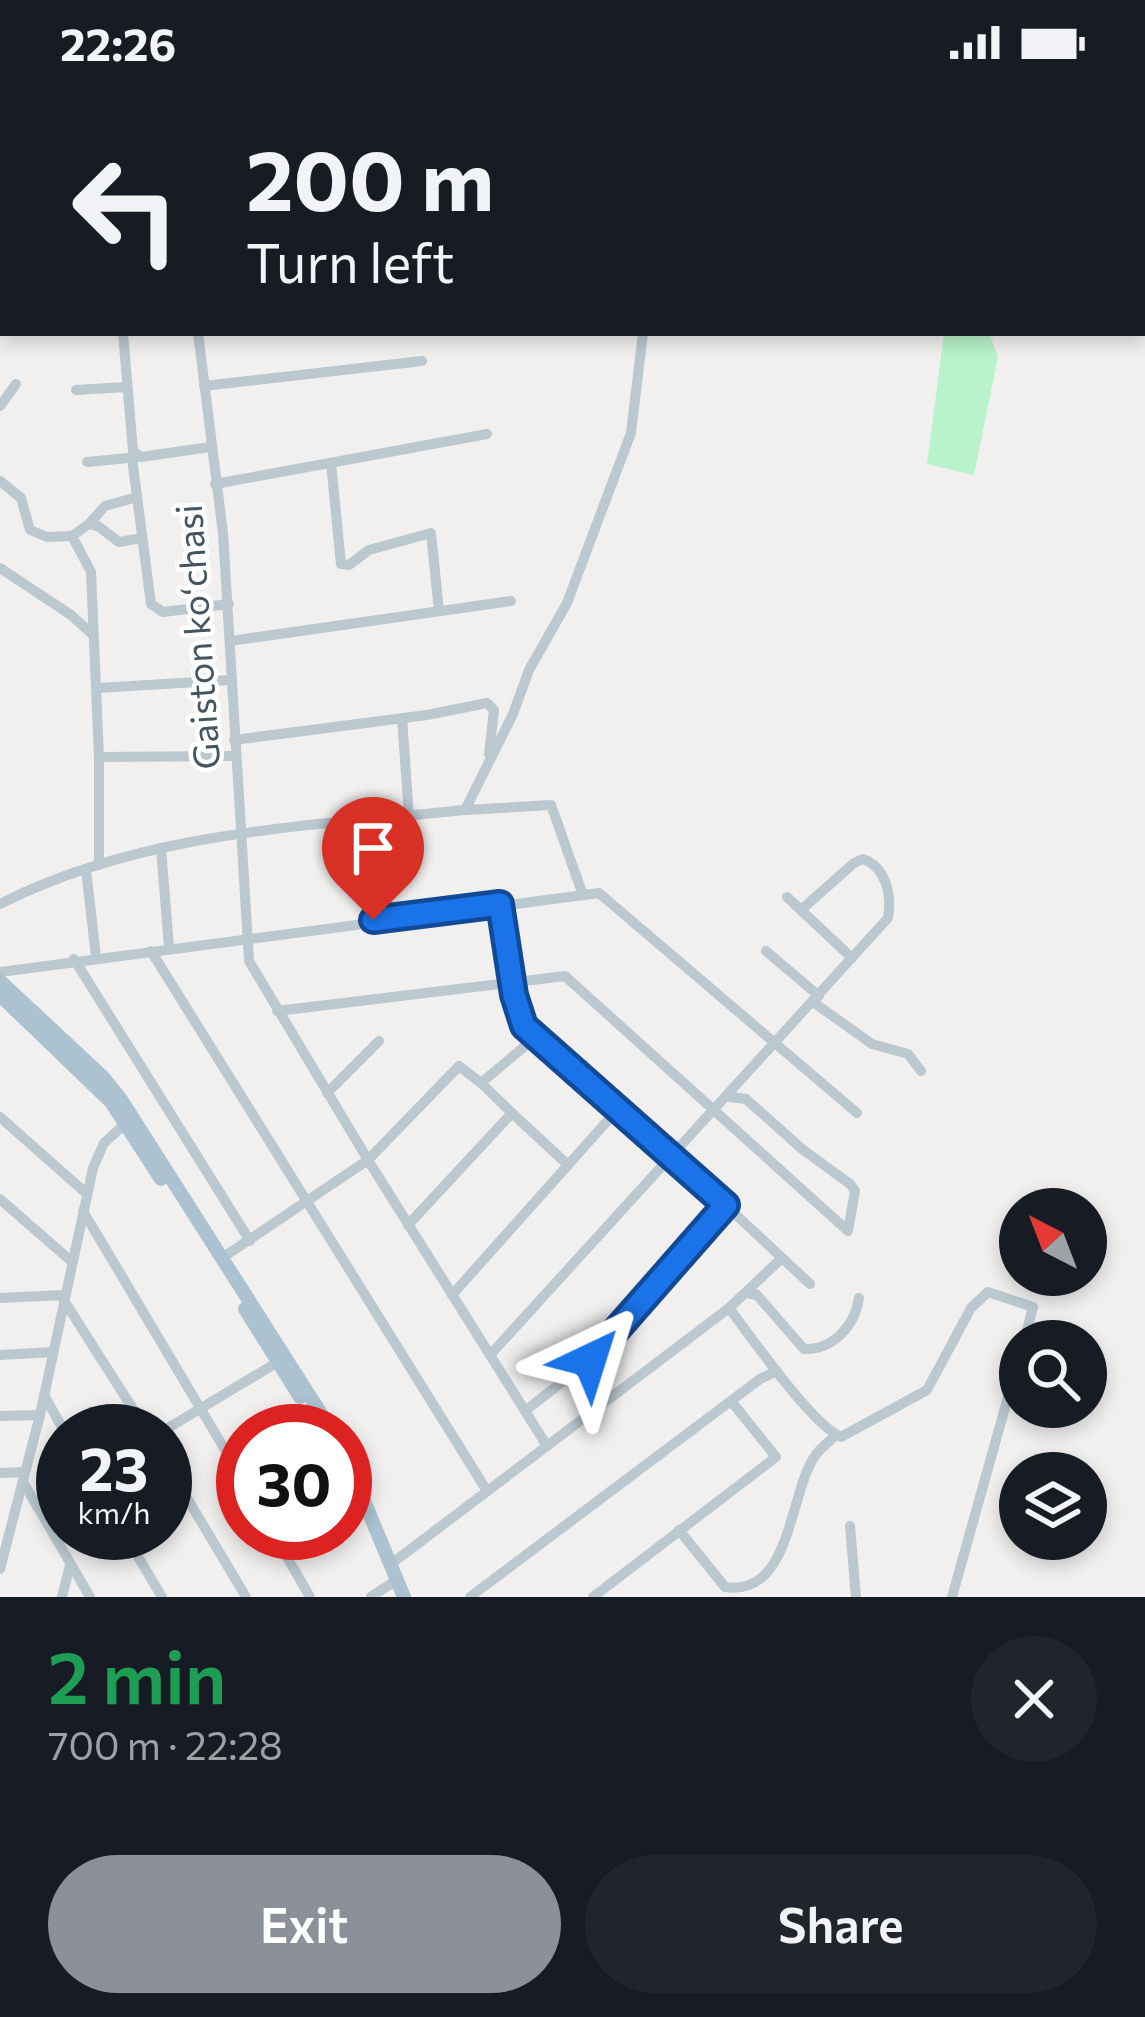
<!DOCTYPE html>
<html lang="en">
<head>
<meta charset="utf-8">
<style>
  :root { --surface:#171b24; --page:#20242c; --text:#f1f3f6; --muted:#9ea1a6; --accent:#8c9099 }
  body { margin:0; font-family:Commissioner,sans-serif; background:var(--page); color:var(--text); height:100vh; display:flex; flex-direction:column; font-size:45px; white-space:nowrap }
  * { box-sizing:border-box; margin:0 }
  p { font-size:39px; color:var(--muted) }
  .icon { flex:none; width:66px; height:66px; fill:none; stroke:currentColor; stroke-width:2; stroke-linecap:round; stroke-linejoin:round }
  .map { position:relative; height:1513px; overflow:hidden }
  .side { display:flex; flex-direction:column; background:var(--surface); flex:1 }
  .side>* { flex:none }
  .hud { position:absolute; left:0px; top:0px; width:1146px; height:252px; box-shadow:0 6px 18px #0003; background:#171b24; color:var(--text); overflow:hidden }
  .needle { width:78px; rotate:318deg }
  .controls { position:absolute; left:999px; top:1104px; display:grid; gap:24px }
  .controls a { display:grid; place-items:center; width:108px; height:108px; border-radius:50%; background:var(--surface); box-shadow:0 6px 18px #0003; font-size:60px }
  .speed { position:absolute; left:36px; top:1320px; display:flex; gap:24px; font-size:60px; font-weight:700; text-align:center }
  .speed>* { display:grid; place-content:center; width:156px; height:156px; border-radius:50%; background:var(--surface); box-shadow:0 6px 18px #0003; line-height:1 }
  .speed small { font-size:30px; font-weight:400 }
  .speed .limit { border:18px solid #d22; background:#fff; color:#111 }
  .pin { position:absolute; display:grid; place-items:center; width:102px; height:102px; color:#fff; margin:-123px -51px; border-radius:50% 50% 50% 0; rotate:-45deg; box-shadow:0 0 12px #0007 }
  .pin .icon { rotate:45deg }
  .me { position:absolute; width:132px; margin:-66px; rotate:41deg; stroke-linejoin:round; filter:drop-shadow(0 0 9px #0008) }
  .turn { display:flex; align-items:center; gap:42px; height:252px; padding:0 48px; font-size:54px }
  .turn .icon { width:156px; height:156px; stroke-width:2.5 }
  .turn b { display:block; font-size:84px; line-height:102px }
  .round { display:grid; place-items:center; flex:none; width:126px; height:126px; border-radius:63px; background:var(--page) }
  .overview { display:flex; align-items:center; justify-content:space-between; height:204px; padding:0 48px }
  h1 { font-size:72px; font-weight:600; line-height:90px; color:#1e9e55 }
  .primary-button { display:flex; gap:24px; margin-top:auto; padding:24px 48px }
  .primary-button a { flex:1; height:138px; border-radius:72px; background:var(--accent); color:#fff; font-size:48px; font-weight:600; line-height:138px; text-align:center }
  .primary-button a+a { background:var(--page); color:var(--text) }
  .status { display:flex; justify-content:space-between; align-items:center; height:84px; padding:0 60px; background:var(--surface); direction:ltr }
  .status svg { height:33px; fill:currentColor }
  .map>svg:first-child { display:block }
  .green { fill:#b9f3cb }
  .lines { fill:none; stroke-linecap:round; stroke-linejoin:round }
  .minor { stroke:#bbc8d0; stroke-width:10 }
  .major { stroke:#acc2d1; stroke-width:14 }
  .route-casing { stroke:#114b97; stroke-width:30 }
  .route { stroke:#1a73e8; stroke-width:21 }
  .labels { text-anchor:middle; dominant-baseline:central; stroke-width:9; stroke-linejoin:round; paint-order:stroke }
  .street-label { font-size:36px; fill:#45555f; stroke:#fff }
</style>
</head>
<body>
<div class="status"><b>22:26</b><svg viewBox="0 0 49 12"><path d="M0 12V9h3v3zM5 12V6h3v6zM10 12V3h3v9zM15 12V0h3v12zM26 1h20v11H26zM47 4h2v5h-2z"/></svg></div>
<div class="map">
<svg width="1145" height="1513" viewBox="0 0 1145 1513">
  <rect width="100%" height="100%" fill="#f2efef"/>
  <polygon class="green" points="944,249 989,249 998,273 974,391 927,380"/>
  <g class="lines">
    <g class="minor">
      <polyline points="113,0 114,3"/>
      <polyline points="175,0 175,3"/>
      <polyline points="243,0 243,3"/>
      <polyline points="673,0 677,3"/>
      <polyline points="1067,0 1069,3"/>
      <polyline points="740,3 742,0"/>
      <polyline points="0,92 3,91"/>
      <polyline points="1143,112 1145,115"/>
      <polyline points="123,249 133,367 141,373 210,363"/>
      <polyline points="198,249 223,449 249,877 368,1076 222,1174"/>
      <polyline points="204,302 422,277"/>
      <polyline points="76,306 127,303"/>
      <polyline points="0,322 16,300"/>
      <polyline points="132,374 151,520 163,528 229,520"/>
      <polyline points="87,378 138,373"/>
      <polyline points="331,379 341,480 349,481 369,466 431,449 439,527"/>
      <polyline points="0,397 21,414 30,446 47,453 72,452 89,440 98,442 119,458 142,454"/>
      <polyline points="215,400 487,350"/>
      <polyline points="89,440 105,422 137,413"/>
      <polyline points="72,452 91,488 99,673 235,672"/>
      <polyline points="0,484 71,531 93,551"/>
      <polyline points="230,557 511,517"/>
      <polyline points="97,604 231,596"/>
      <polyline points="402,634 409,732"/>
      <polyline points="234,656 427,631 487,619 494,626 489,670"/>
      <polyline points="99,673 99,781"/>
      <polyline points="465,726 551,721 583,811"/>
      <polyline points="161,764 169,863"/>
      <polyline points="86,785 96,873"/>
      <polyline points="787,813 852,874"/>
      <path d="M0 820C143 747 309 742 465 726L513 630 529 586 567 519 631 349 643 249"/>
      <polyline points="500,820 514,911 523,942 673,1072 810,1200"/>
      <polyline points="151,867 487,1407"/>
      <polyline points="766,867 819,912"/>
      <polyline points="74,875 250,1157"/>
      <polyline points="0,888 599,809 857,1029"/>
      <polyline points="813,918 872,960 908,970 921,987"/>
      <polyline points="277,927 565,892 848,1147 855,1107 850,1100 802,1065 746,1015 730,1013"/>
      <polyline points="481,999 459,982 368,1076 490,1271"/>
      <polyline points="327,1009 379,957"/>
      <polyline points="512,1029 481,999 537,952"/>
      <polyline points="0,1033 87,1110"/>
      <polyline points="0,1115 71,1177"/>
      <polyline points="83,1127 243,1396"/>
      <polyline points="408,1141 512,1029 568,1081"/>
      <path d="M747 1209 757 1211 804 1265C834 1266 855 1241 859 1214"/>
      <polyline points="452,1211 618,1025"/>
      <polyline points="0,1214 63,1211"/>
      <polyline points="63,1215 147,1347"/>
      <path d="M729 1224C751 1253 812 1341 841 1353L927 1306 971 1224 988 1208 1033 1223 1024 1257"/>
      <polyline points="0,1271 53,1268"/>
      <polyline points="44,1311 64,1347"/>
      <polyline points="525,1327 590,1276 726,1122"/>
      <polyline points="0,1332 40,1331"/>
      <polyline points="163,1347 278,1278"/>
      <polyline points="547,1362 729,1224 782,1174"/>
      <polyline points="165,1377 246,1513"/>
      <polyline points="0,1389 25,1388"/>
      <polyline points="23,1398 90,1513"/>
      <polyline points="37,1423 63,1407"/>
      <polyline points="850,1442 856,1513"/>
      <path d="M679 1446 725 1503C792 1513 789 1408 815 1372 820 1364 829 1358 835 1352"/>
      <polyline points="124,1449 162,1513"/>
      <polyline points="273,1449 310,1513"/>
      <path d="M391 1480 547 1362 490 1271 888 834C892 811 886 783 863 775L854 779 801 826"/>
      <polyline points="0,1485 40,1331 93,1084 104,1059 125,1040"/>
      <polyline points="62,1513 70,1481"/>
      <polyline points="371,1513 392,1499"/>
      <polyline points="470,1513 760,1295 777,1287"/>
      <polyline points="593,1513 776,1373 731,1317"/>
      <polyline points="952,1513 1020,1270"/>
    </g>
    <g class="major">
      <polyline points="0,897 102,992 120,1014 332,1347"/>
      <polyline points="0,911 111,1018 161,1095"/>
      <polyline points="245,1225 300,1313"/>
      <polyline points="345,1371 404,1513"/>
    </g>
  </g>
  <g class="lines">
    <defs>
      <polyline id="route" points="373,836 500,820 514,911 524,942 726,1121 590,1276"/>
    </defs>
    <use href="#route" class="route-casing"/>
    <use href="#route" class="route"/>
  </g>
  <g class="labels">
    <g class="street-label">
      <text transform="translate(196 553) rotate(-94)">Gaiston koʻchasi</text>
    </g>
  </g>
</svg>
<div class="controls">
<a><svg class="needle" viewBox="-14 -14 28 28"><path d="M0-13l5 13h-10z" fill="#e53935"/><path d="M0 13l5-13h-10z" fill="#9ea1a6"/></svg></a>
<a><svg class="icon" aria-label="search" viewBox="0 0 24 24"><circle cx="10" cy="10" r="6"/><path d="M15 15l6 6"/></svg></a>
<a><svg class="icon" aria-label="layers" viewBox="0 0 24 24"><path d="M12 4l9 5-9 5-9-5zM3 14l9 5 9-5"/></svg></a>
</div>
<div class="speed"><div>23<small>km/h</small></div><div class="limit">30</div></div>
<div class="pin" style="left:373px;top:836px;background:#d93025"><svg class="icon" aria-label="arrive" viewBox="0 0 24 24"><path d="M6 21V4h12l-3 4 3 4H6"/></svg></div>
<svg class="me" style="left:590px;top:1276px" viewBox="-20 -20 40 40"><path d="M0-17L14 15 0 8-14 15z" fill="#1a73e8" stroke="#fff" stroke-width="4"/></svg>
<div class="hud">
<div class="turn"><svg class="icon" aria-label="left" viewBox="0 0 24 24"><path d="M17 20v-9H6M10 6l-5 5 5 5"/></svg><div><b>200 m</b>Turn left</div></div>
</div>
</div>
<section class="side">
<div class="overview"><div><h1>2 min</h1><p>700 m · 22:28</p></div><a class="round"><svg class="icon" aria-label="close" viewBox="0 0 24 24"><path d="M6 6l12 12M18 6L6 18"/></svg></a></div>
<div class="primary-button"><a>Exit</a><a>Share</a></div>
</section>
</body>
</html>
